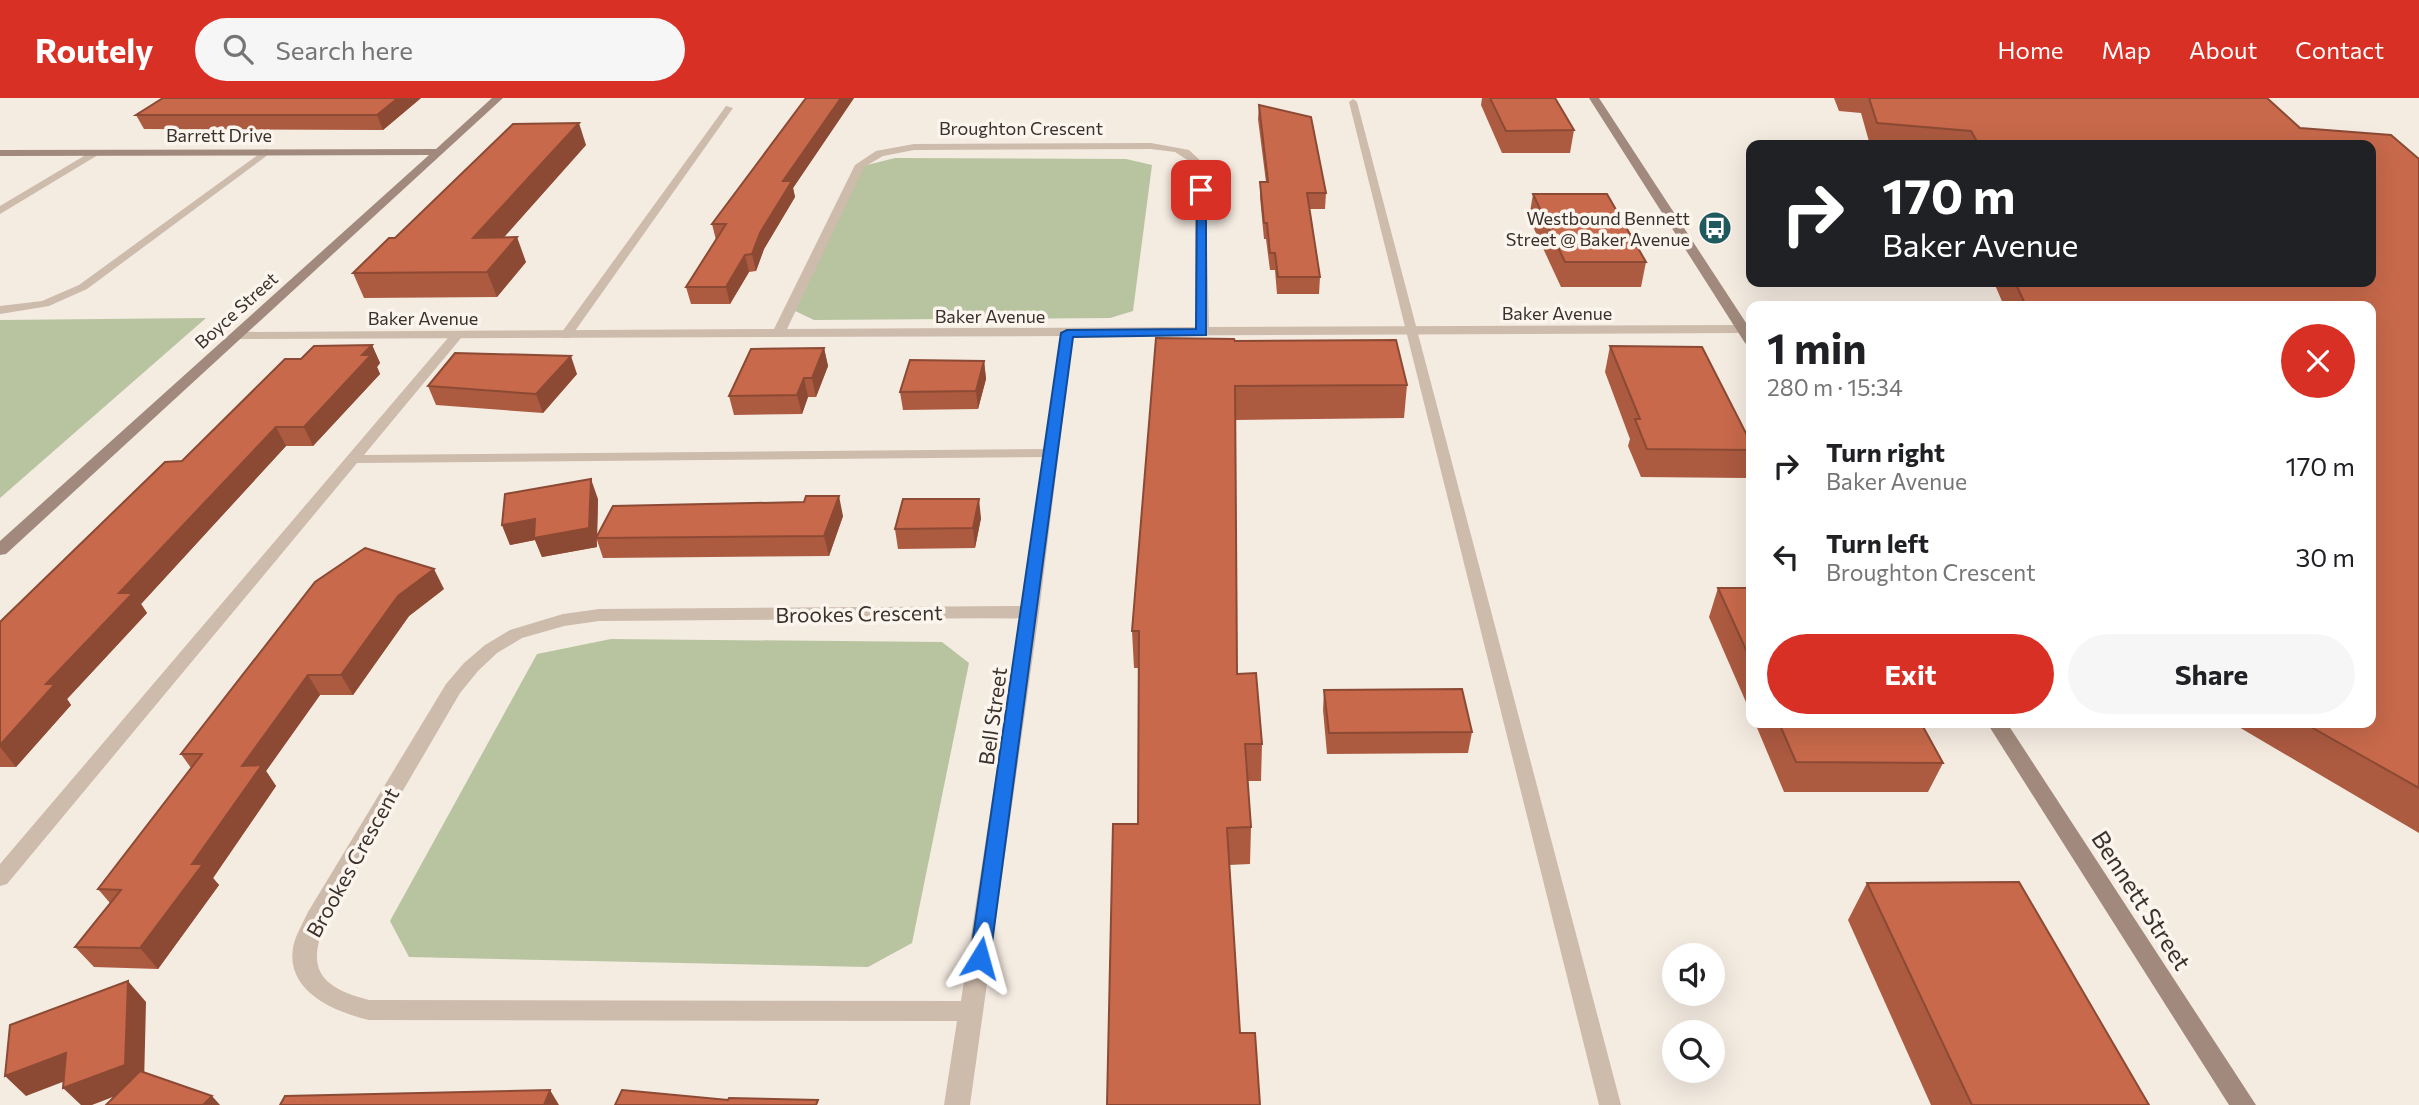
<!DOCTYPE html>
<html lang="en">
<head>
<meta charset="utf-8">
<style>
  :root { --surface:#fff; --page:#f6f6f6; --text:#202124; --muted:#757577; --accent:#d93025 }
  body { margin:0; font-family:Commissioner,sans-serif; background:var(--page); color:var(--text); height:100vh; display:flex; flex-direction:column; font-size:26px; white-space:nowrap }
  * { box-sizing:border-box; margin:0 }
  p { font-size:23px; color:var(--muted) }
  .icon { flex:none; width:38px; height:38px; fill:none; stroke:currentColor; stroke-width:2; stroke-linecap:round; stroke-linejoin:round }
  .map { position:relative; flex:1; overflow:hidden }
  .side { position:absolute; left:1746px; top:203px; width:630px; height:427px; display:flex; flex-direction:column; background:var(--surface); border-radius:14px; box-shadow:0 7px 28px #0002 }
  .side>* { flex:none }
  .banner { position:absolute; left:1746px; top:42px; width:630px; height:147px; border-radius:14px; box-shadow:0 7px 28px #0002; background:#202124; color:#fff; overflow:hidden }
  .tools { position:absolute; left:1662px; top:845px; display:grid; gap:14px }
  .tools a { display:grid; place-items:center; width:63px; height:63px; border-radius:50%; background:var(--surface); box-shadow:0 7px 28px #0002; font-size:35px }
  .pin { position:absolute; display:grid; place-items:center; width:60px; height:60px; color:#fff; margin:-30px; border-radius:14px; box-shadow:0 4px 10px #0006 }
  .me { position:absolute; width:77px; margin:-38px; rotate:8deg; stroke-linejoin:round; filter:drop-shadow(0 0 5px #0008) }
  .turn { display:flex; align-items:center; gap:24px; height:147px; padding:0 21px; font-size:32px }
  .turn .icon { width:91px; height:91px; stroke-width:2.5 }
  .turn b { display:block; font-size:49px; line-height:60px }
  .round { display:grid; place-items:center; flex:none; width:74px; height:74px; border-radius:37px; background:var(--page) }
  .headline { display:flex; align-items:center; justify-content:space-between; height:119px; padding:0 21px }
  h1 { font-size:42px; font-weight:700; line-height:52px }
  .action { display:flex; gap:14px; margin-top:auto; padding:14px 21px }
  .action a { flex:1; height:80px; border-radius:42px; background:var(--accent); color:#fff; font-size:28px; font-weight:700; line-height:80px; text-align:center }
  .action a+a { background:var(--page); color:var(--text) }
  ul { padding:0; list-style:none }
  li { display:flex; align-items:center; gap:21px; height:91px; padding:0 21px }
  li div { flex:1 }
  li b { display:block; font-size:26px }
  li em { font-style:normal }
  header { display:flex; align-items:center; gap:42px; box-sizing:border-box; height:98px; padding:0 35px; background:var(--accent); color:#fff }
  header strong { font-size:33px }
  nav { display:flex; gap:38px; margin-inline-start:auto; font-size:24px }
  .search { width:490px; height:63px; background:var(--page); display:flex; align-items:center; gap:18px; box-sizing:border-box; padding:0 24px; border-radius:38px; color:var(--muted); font-size:26px }
  .map>svg:first-child { display:block }
  .green { fill:#b8c4a0 }
  .lines { fill:none; stroke-linecap:round; stroke-linejoin:round }
  .lane { fill:#cdbbac; fill-rule:evenodd }
  .street { fill:#cdbbac; fill-rule:evenodd }
  .secondary { fill:#a18a7d; fill-rule:evenodd }
  .wall { fill:#ac5a40 }
  .shaded-wall { fill:#8c4a34 }
  .building { fill:#c8694b; stroke:#8c4a34; stroke-width:2 }
  .route { fill:#1a73e8; stroke:#114b97; stroke-width:2 }
  .labels { text-anchor:middle; dominant-baseline:central; stroke-width:7; stroke-linejoin:round; paint-order:stroke }
  .far-street-label { font-size:18px; fill:#3b302b; stroke:#fbf5ee }
  .far-poi-label { font-size:18px; fill:#3b302b; stroke:#fbf5ee; text-anchor:end }
  .street-label { font-size:21px; fill:#3b302b; stroke:#fbf5ee }
  .near-street-label { font-size:24px; fill:#3b302b; stroke:#fbf5ee }
</style>
</head>
<body>
<header>
<strong>Routely</strong>
<div class="search"><svg class="icon" aria-label="search" viewBox="0 0 24 24"><circle cx="10" cy="10" r="6"/><path d="M15 15l6 6"/></svg>Search here</div>
<nav><a>Home</a><a>Map</a><a>About</a><a>Contact</a></nav>
</header>
<div class="map">
<svg width="2419" height="1007" viewBox="0 0 2419 1007">
  <rect width="100%" height="100%" fill="#f4ebe1"/>
  <g class="green">
    <polygon points="895,60 1126,61 1152,67 1133,213 1110,220 814,222 791,211 859,69"/>
    <polygon points="206,220 0,400 0,222"/>
    <polygon points="611,541 942,544 969,565 912,845 868,869 409,859 390,823 537,556"/>
  </g>
  <g class="lines">
    <g class="lane">
      <polygon points="1353,1 1357,4 1621,1007 1599,1007 1349,4"/>
      <polygon points="726,8 733,10 570,240 562,240 562,234"/>
      <polygon points="266,51 271,54 269,56 87,191 49,208 0,216 0,208 42,203 79,187"/>
      <polygon points="457,233 463,237 461,240 364,357 1051,351 1058,355 1051,359 357,365 7,786 0,788 0,766 453,234"/>
    </g>
    <g class="street">
      <path d="M1151 45 1189 52 1205 67 1209 229 1743 227 1750 231 1743 235 1073 238 1039 514 970 1007H944L957 923 369 922C335 914 286 894 293 850 295 838 303 825 308 814L446 586 464 565 485 547 510 532 563 516 599 511 1022 508 1060 238 237 241 232 240V234L774 231 855 67 876 53 914 46ZM1151 51 1175 54 1195 67V229L787 231 864 69 883 58 914 52ZM1020 520 961 903 369 902C321 890 305 871 326 824L460 595 478 573 497 555 522 540 564 528 599 523Z"/>
      <polygon points="94,52 99,55 98,57 0,116 0,108"/>
    </g>
    <g class="secondary">
      <polygon points="492,0 503,0 6,456 0,457 0,443 429,57 0,58 0,52 436,51"/>
      <polygon points="1589,0 1599,0 1752,234 1752,249 1745,245"/>
      <polygon points="1987,625 2007,625 2256,1007 2229,1007"/>
    </g>
  </g>
  <g class="wall">
    <polygon points="163,0 421,0 383,32 144,31 136,17"/>
    <polygon points="806,0 854,0 793,90 795,99 764,151 756,173 749,174 730,206 691,206 686,189 716,142 712,126"/>
    <polygon points="1482,0 1555,0 1574,32 1570,55 1502,55 1481,7"/>
    <polygon points="1834,0 2267,0 2300,30 2391,37 2419,61 2419,735 2232,625 2371,625 2371,208 2004,208 1995,187 1996,184 2371,184 2371,47 1870,47 1861,15 1839,13"/>
    <polygon points="1259,7 1326,95 1325,111 1309,111 1320,179 1319,196 1277,196 1275,172 1270,172 1266,141 1264,141 1260,99 1260,84 1266,84 1258,21"/>
    <polygon points="586,47 504,139 526,164 497,199 364,200 353,175 395,140"/>
    <polygon points="1533,96 1646,164 1641,189 1561,189 1529,120"/>
    <polygon points="1235,243 1407,287 1404,320 1235,322 1237,576 1262,646 1261,683 1247,683 1251,729 1250,766 1229,767 1240,935 1260,1007 1138,726 1139,570 1134,570 1132,533"/>
    <polygon points="372,247 380,265 377,269 380,276 313,348 286,348 141,506 147,515 67,601 71,607 16,669 0,669 0,524 182,363 301,261"/>
    <polygon points="1610,248 1752,347 1752,362 1746,380 1641,379 1628,348 1630,341 1605,274"/>
    <polygon points="824,250 828,268 816,299 808,299 802,316 734,317 729,298"/>
    <polygon points="984,263 986,281 978,311 903,312 900,294"/>
    <polygon points="577,276 543,315 436,307 428,288"/>
    <polygon points="598,401 597,438 843,418 829,458 603,460 597,442 597,449 542,459 535,442 510,447 502,427"/>
    <polygon points="981,420 975,450 898,451 895,431"/>
    <polygon points="1718,490 1752,490 1752,618 1709,519"/>
    <polygon points="444,491 409,518 353,597 320,597 266,673 276,688 213,780 219,787 158,871 94,869 75,849 110,805 98,791 191,670 181,656"/>
    <polygon points="1324,592 1472,634 1468,655 1327,656 1323,612"/>
    <polygon points="1755,625 1921,625 1943,665 1928,694 1784,694"/>
    <polygon points="1867,785 2149,1007 1931,1007 1848,822"/>
  </g>
  <g class="shaded-wall">
    <polygon points="398,0 421,0 383,32 377,17"/>
    <polygon points="841,0 854,0 793,90 795,99 764,151 756,173 752,156 760,135 783,83"/>
    <polygon points="579,25 586,47 482,164 473,140"/>
    <polygon points="517,139 526,164 497,199 487,174"/>
    <polygon points="745,157 749,174 730,206 726,189"/>
    <polygon points="372,247 380,265 377,269 380,276 313,348 304,329"/>
    <polygon points="824,250 828,268 816,299 812,280"/>
    <polygon points="571,258 577,276 543,315 536,296"/>
    <polygon points="984,263 986,281 978,311 976,293"/>
    <polygon points="804,280 808,299 802,316 797,297"/>
    <polygon points="276,329 286,348 141,506 147,515 67,601 71,607 16,669 0,649 0,647 46,586 119,495"/>
    <polygon points="591,381 598,401 597,440 596,440 597,449 542,459 535,442 510,447 502,427"/>
    <polygon points="839,398 843,418 829,458 824,438"/>
    <polygon points="979,401 981,420 975,450 973,430"/>
    <polygon points="434,471 444,491 409,518 353,597 341,577 398,498"/>
    <polygon points="308,577 320,597 266,673 276,688 213,780 219,787 158,871 140,850 192,766 242,668"/>
    <polygon points="128,883 146,904 144,987 92,1007 81,1007 63,990"/>
    <polygon points="66,955 86,975 26,998 5,978"/>
    <polygon points="550,992 559,1007 544,1007"/>
    <polygon points="212,998 220,1007 203,1007"/>
  </g>
  <g class="building">
    <polygon points="163,0 398,0 377,17 136,17"/>
    <polygon points="806,0 841,0 783,83 792,83 760,135 752,156 745,157 726,189 686,189 726,126 712,126"/>
    <polygon points="1490,0 1555,0 1574,32 1506,33"/>
    <polygon points="1869,0 2267,0 2300,30 2391,37 2419,61 2419,690 2304,625 2371,625 2371,208 2026,208 2015,184 2371,184 2371,47 1979,47 1971,33 1877,25"/>
    <polygon points="1259,7 1311,19 1326,95 1307,95 1320,179 1278,179 1275,155 1270,155 1267,125 1264,125 1260,84 1268,84"/>
    <polygon points="579,25 473,140 517,139 487,174 353,175 389,140 395,140 513,26"/>
    <polygon points="1533,96 1607,96 1646,164 1565,164"/>
    <polygon points="1156,240 1234,241 1235,243 1396,242 1407,287 1235,288 1237,576 1256,575 1262,646 1245,646 1251,729 1227,730 1240,935 1255,935 1260,1007 1107,1007 1113,726 1138,726 1139,533 1132,533"/>
    <polygon points="372,247 362,257 371,257 304,329 276,329 119,495 133,495 46,586 55,586 0,647 0,524 165,364 182,363 285,261 301,261 314,248"/>
    <polygon points="1610,248 1702,249 1752,347 1752,352 1647,351 1635,321 1640,321"/>
    <polygon points="824,250 812,280 804,280 797,297 729,298 751,251"/>
    <polygon points="455,255 571,258 536,296 428,288"/>
    <polygon points="910,262 984,263 976,293 900,294"/>
    <polygon points="591,381 589,430 534,440 535,421 502,427 505,396"/>
    <polygon points="806,398 839,398 824,438 596,440 613,408 804,404"/>
    <polygon points="903,401 979,401 973,430 895,431"/>
    <polygon points="365,450 434,471 398,498 341,577 308,577 242,668 262,667 192,766 203,766 140,850 75,849 121,792 98,791 202,656 181,656 315,484"/>
    <polygon points="1718,490 1752,490 1752,565"/>
    <polygon points="1462,591 1472,634 1329,635 1324,592"/>
    <polygon points="1779,625 1921,625 1943,665 1796,664"/>
    <polygon points="2019,784 2149,1007 1972,1007 1867,785"/>
    <polygon points="128,883 125,967 63,990 66,955 5,978 10,927"/>
    <polygon points="140,973 212,998 203,1007 106,1007"/>
    <polygon points="550,992 544,1007 280,1007 285,998"/>
    <polygon points="622,992 728,1002 729,1000 818,1002 816,1007 615,1007"/>
  </g>
  <polygon class="route" points="1197,90 1206,92 1206,237 1073,239 990,860 987,866 980,868 973,866 970,860 1061,235 1067,232 1196,231"/>
  <defs>
    <symbol id="bus-disc" viewBox="-11 -11 22 22"><circle r="9.5" fill="#1f5a5e" stroke="#fbf5ee"/><path d="M-5-6H5V4H4V6H2V4H-2V6H-4V4H-5ZM-3.5-4V0h7V-4ZM-3.5 1.2v1.5H-2V1.2ZM2 1.2v1.5H3.5V1.2Z" fill="#fff"/></symbol>
  </defs>
  <g fill-rule="evenodd">
    <use href="#bus-disc" x="1696" y="111" width="38" height="38"/>
  </g>
  <g class="labels">
    <g class="far-street-label">
      <text x="1021" y="30">Broughton Crescent</text>
      <text x="219" y="37">Barrett Drive</text>
      <text transform="translate(236 212) rotate(-42)">Boyce Street</text>
      <text x="1557" y="215">Baker Avenue</text>
      <text x="990" y="218">Baker Avenue</text>
      <text x="423" y="220">Baker Avenue</text>
    </g>
    <g class="far-poi-label">
      <text x="1690" y="120">Westbound Bennett<tspan x="1690" dy="21">Street @ Baker Avenue</tspan></text>
    </g>
    <g class="street-label">
      <text transform="translate(859 515) rotate(-1)">Brookes Crescent</text>
      <text transform="translate(992 618) rotate(-82)">Bell Street</text>
      <text transform="translate(352 764) rotate(-61)">Brookes Crescent</text>
    </g>
    <g class="near-street-label">
      <text transform="translate(2142 802) rotate(57)">Bennett Street</text>
    </g>
  </g>
</svg>
<div class="tools">
<a><svg class="icon" aria-label="sound" viewBox="0 0 24 24"><path d="M4 9h4l5-4v14l-5-4H4zM17 9q2 3 0 6"/></svg></a>
<a><svg class="icon" aria-label="search" viewBox="0 0 24 24"><circle cx="10" cy="10" r="6"/><path d="M15 15l6 6"/></svg></a>
</div>
<div class="pin" style="left:1201px;top:92px;background:#d93025"><svg class="icon" aria-label="arrive" viewBox="0 0 24 24"><path d="M6 21V4h12l-3 4 3 4H6"/></svg></div>
<svg class="me" style="left:980px;top:860px" viewBox="-20 -20 40 40"><path d="M0-17L14 15 0 8-14 15z" fill="#1a73e8" stroke="#fff" stroke-width="4"/></svg>
<div class="banner">
<div class="turn"><svg class="icon" aria-label="right" viewBox="0 0 24 24"><path d="M7 20v-9h11M14 6l5 5-5 5"/></svg><div><b>170 m</b>Baker Avenue</div></div>
</div>
<section class="side">
<div class="headline"><div><h1>1 min</h1><p>280 m · 15:34</p></div><a class="round" style="background:#d93025;color:#fff"><svg class="icon" aria-label="close" viewBox="0 0 24 24"><path d="M6 6l12 12M18 6L6 18"/></svg></a></div>
<ul>
<li><svg class="icon" aria-label="right" viewBox="0 0 24 24"><path d="M7 20v-9h11M14 6l5 5-5 5"/></svg><div><b>Turn right</b><p>Baker Avenue</p></div><em>170 m</em></li>
<li><svg class="icon" aria-label="left" viewBox="0 0 24 24"><path d="M17 20v-9H6M10 6l-5 5 5 5"/></svg><div><b>Turn left</b><p>Broughton Crescent</p></div><em>30 m</em></li>
</ul>
<div class="action"><a>Exit</a><a>Share</a></div>
</section>
</div>
</body>
</html>
